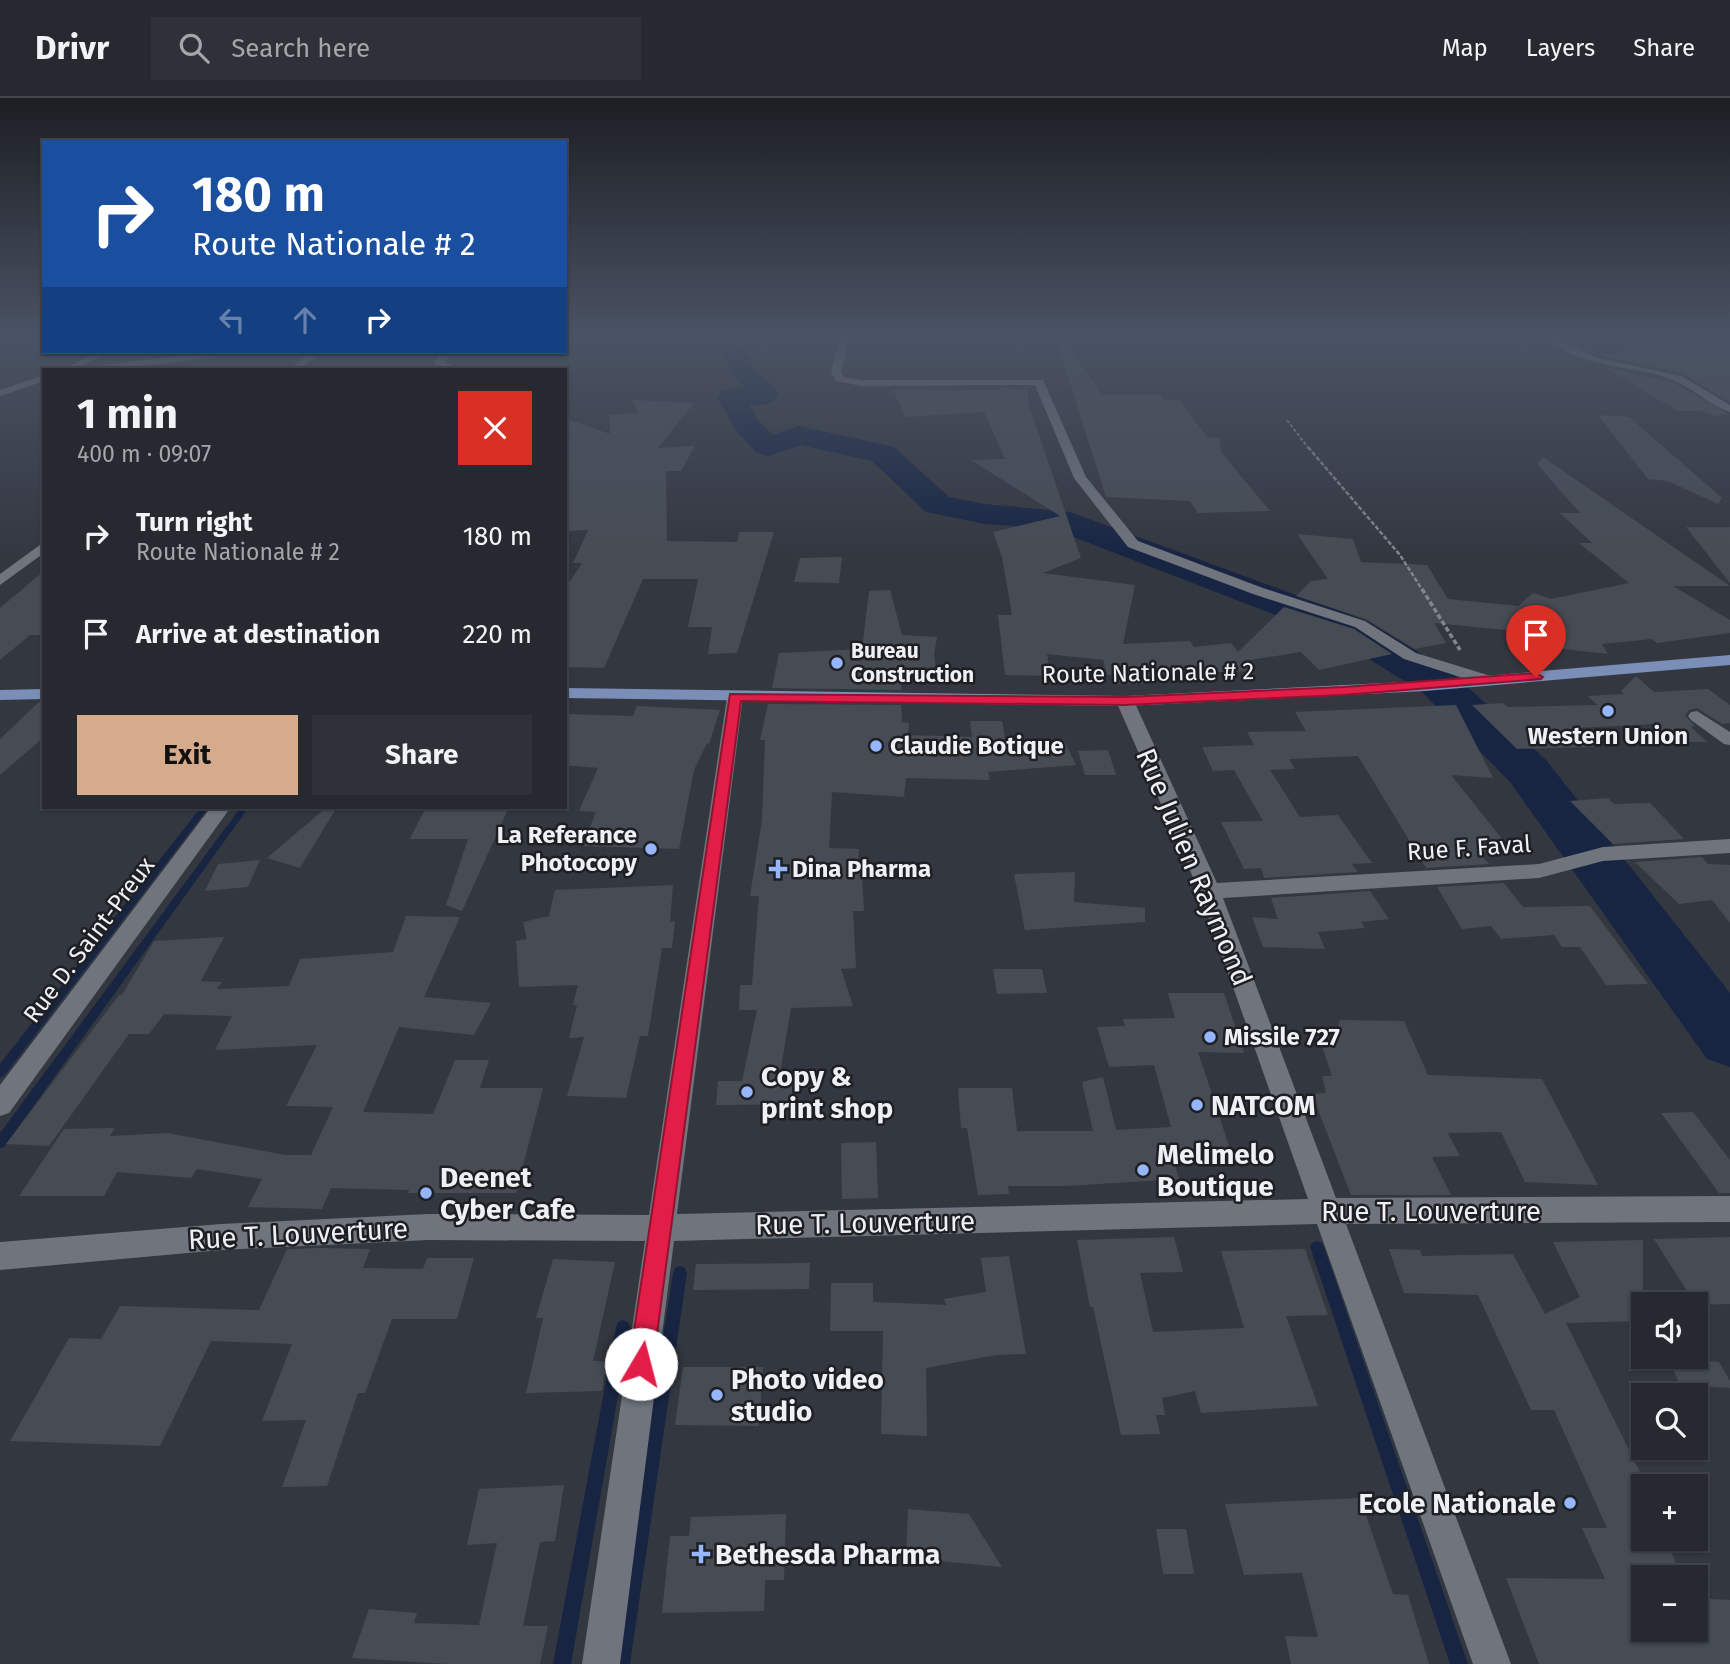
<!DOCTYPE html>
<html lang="en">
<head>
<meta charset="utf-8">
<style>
  :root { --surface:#262930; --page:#2e3138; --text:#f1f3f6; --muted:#a4a6ab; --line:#42454c; --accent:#d6ab8b }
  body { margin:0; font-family:"Fira Sans",sans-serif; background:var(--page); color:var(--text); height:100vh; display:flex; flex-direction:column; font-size:26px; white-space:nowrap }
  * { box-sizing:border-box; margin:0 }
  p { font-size:23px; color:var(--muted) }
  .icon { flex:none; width:38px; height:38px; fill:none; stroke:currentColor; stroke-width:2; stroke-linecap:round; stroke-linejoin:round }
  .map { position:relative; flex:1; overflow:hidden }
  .panel { position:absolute; left:42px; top:270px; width:525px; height:441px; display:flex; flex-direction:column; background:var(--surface); border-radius:0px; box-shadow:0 2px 5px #0004,0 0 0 2px var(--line) }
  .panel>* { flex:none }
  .guide { position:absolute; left:42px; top:42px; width:525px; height:214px; border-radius:0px; box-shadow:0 2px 5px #0004,0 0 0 2px var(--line); background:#1a4fa0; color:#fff; overflow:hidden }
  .buttons { position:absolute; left:1631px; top:1194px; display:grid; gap:14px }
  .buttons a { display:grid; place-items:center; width:77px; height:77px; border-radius:0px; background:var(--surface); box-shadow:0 2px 5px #0004,0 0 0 2px var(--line); font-size:35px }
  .pin { position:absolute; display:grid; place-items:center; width:60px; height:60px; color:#fff; margin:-72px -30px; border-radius:50% 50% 50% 0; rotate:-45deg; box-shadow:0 0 7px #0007 }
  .pin .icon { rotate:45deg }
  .me { position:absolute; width:77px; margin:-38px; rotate:8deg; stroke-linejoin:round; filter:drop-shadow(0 0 5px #0008) }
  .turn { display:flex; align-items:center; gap:24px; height:147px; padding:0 35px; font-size:32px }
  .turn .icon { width:91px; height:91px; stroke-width:2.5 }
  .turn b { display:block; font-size:49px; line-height:60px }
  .lanes { display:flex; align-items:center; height:66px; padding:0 35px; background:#0003; justify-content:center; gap:35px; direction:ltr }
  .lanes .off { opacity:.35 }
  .round { display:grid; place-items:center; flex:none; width:74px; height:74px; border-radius:0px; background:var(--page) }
  .summary { display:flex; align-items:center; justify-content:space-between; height:119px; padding:0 35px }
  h1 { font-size:42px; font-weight:700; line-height:52px }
  .cta { display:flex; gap:14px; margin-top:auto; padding:14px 35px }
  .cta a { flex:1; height:80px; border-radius:0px; background:var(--accent); color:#111; font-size:28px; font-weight:700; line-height:80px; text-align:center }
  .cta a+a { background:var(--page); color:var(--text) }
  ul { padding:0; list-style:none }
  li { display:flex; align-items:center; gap:21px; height:98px; padding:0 35px }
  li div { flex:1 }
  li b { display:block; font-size:26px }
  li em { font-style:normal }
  header { display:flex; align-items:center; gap:42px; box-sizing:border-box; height:98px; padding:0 35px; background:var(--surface); border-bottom:2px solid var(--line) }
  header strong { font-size:33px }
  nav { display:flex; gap:38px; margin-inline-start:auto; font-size:24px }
  .search { width:490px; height:63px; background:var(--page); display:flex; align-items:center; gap:18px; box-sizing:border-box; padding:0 24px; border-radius:0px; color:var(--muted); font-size:26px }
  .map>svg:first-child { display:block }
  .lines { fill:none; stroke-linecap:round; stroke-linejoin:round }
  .stream { fill:#172543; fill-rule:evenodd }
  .river { fill:#172543; fill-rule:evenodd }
  .building { fill:#474c54 }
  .path-far2 { stroke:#82858d; stroke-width:2; stroke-dasharray:3.5 2; stroke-linecap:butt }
  .path-far1 { stroke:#82858d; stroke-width:2.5; stroke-dasharray:4.5 2; stroke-linecap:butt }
  .path { stroke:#82858d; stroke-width:3.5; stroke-dasharray:5 2.5; stroke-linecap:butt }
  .street { fill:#6f747d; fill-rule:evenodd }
  .primary { fill:#7a8eb7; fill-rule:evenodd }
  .route { fill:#e11d48; stroke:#92132f; stroke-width:2 }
  .poi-dot { fill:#95b6fd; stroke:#1d1f23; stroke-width:2.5 }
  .labels { text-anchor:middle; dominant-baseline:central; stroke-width:5; stroke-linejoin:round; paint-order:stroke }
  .far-poi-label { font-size:21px; font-weight:bold; fill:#eef0f6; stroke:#1d1f23; text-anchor:start }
  .street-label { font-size:24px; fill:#eef0f6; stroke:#1d1f23 }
  .poi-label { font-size:24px; font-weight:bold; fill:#eef0f6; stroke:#1d1f23; text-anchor:start }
  .near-street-label { font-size:28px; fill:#eef0f6; stroke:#1d1f23 }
  .near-poi-label { font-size:28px; font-weight:bold; fill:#eef0f6; stroke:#1d1f23; text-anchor:start }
</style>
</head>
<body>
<header>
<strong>Drivr</strong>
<div class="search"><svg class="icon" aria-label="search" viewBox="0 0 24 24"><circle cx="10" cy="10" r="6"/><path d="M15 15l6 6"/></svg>Search here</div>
<nav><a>Map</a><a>Layers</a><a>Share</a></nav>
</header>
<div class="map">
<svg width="1730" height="1566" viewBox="0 0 1730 1566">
  <rect width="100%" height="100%" fill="#333740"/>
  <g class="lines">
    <g class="stream">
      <polygon points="201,709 209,709 4,978 0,980 0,966"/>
      <polygon points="241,709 249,709 4,1049 0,1050 0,1035"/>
      <polygon points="1317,1143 1322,1145 1324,1149 1468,1566 1450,1566 1310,1149 1312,1145"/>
      <polygon points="680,1168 685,1170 687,1175 630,1566 612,1566 673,1175 675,1170"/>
      <polygon points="623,1222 628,1224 630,1229 571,1566 553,1566 616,1229 618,1224"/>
    </g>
    <path class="river" d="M714 238H739L737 241 753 268 780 296C772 307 762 309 749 306L759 323 773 337 799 328 894 349 949 399 985 406 1070 414 1367 523 1454 576 1546 662 1730 895V969L1707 961 1510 684 1422 594 1337 541 1053 431 985 426 926 414 872 363 801 347 768 358 757 355 737 334 717 299 721 293 744 288 729 271 721 253 711 242Z"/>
  </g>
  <g class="building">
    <polygon points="1061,238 1102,297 1161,297 1164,302 1180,302 1207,339 1219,340 1221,354 1270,413 1198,415 1190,403 1106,399 1056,241"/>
    <polygon points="1609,238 1709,238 1709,245 1730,247 1730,304 1682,275 1595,256 1646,256"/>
    <polygon points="1604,269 1672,284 1729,316 1715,318 1701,313 1678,313"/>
    <polygon points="998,290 1028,292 1028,305 1081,460 1043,475 1135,487 1123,546 1190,543 1194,549 1231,545 1238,554 1284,509 1354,531 1392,556 1319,572 1301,554 1244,563 1251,573 1154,576 1157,583 1142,584 1143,586 1115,586 1113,577 1107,577 1103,562 1047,556 1051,578 1005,577 998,517 1012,517 1002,459 993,434 1060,418 971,362 1005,361 984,314 906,319 893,292 998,292"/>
    <polygon points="632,302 694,305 658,350 695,348 681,373 666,373 667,443 737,444 739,434 774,434 737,555 708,556 712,529 688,529 698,481 643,481 604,570 565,569 565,491 582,465 573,465 588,432 565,433 565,320 610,336 610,317 639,315"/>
    <polygon points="1598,317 1629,319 1722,400 1718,406 1668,383 1648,381"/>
    <polygon points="1543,359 1730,488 1673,488 1730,522 1730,535 1657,545 1652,541 1602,546 1608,556 1536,548 1527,534 1434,525 1446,545 1415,551 1366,521 1296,498 1311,483 1328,481 1297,436 1353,441 1361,464 1427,467 1448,501 1518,508 1533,495 1551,501 1629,485 1579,445 1592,445 1560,415 1580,415 1537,366"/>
    <polygon points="1686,429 1730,429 1730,485"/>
    <polygon points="842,459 839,485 794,484 800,460"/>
    <polygon points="44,473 44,537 30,537 0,562 0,510"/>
    <polygon points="890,492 902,537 937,539 934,557 936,570 900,571 901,592 772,590 779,555 862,551 869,493"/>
    <polygon points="1636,578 1654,594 1708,591 1730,607 1730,625 1722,626 1697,610 1689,612 1685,618 1695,628 1691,629 1707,644 1673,644 1654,626 1578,630 1595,649 1517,651 1472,607 1503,605 1507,609 1598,607 1587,598 1624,596 1621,593"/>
    <polygon points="39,604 44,604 44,639 0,677 0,641"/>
    <polygon points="768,606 901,607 902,624 909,625 908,637 972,639 970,623 1002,623 1006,646 1064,642 1076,667 988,674 990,682 906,680 904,699 832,694 829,750 859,751 858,764 861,764 864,813 853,813 856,870 841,871 853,908 791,910 779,982 797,982 796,1006 716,1007 718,983 742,983 757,912 739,912 740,887 752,887 759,798 750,798 762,722 765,642 760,642"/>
    <polygon points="1456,607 1493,680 1451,677 1511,752 1478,754 1489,766 1426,770 1358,658 1289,661 1295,671 1270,672 1300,719 1338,717 1372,765 1352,766 1358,774 1264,780 1261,770 1244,771 1221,724 1263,723 1234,672 1213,673 1202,649 1254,647 1247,634 1306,633 1295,614"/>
    <polygon points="637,608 720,612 709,646 707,645 694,672 679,751 582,748 596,714 579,713 598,670 565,667 565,616 633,618"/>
    <polygon points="1108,652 1116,677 1085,677 1078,653"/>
    <polygon points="1608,700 1614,706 1650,705 1684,741 1613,746 1570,703"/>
    <polygon points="327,709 337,709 300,770 267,760"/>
    <polygon points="426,709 509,709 462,813 446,807 468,741 410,741"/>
    <polygon points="1702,759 1708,766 1730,767 1730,825 1712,802 1679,806 1635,764"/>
    <polygon points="260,762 248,789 205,793 218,766"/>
    <polygon points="1075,774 1074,804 1145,810 1145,824 1025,832 1014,776"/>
    <polygon points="1504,785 1523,809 1590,808 1648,886 1606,887 1580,849 1562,849 1554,837 1501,841 1491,828 1462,831 1437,789"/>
    <polygon points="673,787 670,824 675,823 672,850 662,850 648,938 640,938 626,1000 567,998 584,939 569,940 577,907 573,907 578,887 519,889 516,843 527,841 523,824 549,818 555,792"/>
    <polygon points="1370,793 1389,821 1361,824 1365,830 1318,834 1325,851 1263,849 1252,819 1278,821 1271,800"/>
    <polygon points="406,818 460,819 424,899 491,905 474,937 399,929 363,1014 433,1016 455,962 489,962 480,990 543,990 516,1095 408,1095 409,1092 331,1090 322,1111 248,1109 262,1081 197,1071 191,1080 117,1074 104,1098 19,1098 64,1031 115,1030 110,1038 167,1035 285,1057 311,1057 333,1009 286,1008 317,947 215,952 232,918 164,916 149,936 129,936 49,1048 6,1046 119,897 122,897 154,843 224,839 201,883 222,884 217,891 289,888 300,861 393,854"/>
    <polygon points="993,871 1042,871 1047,895 997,896"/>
    <polygon points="1168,895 1224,895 1244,955 1198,954 1233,1060 1174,1064 1179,1081 1066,1088 1008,1088 1009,1096 978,1097 967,1030 961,1030 958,990 1012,990 1017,1033 1093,1033 1082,984 1103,979 1116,1032 1171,1029 1154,967 1109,969 1097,929 1125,928 1123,921 1175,920"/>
    <polygon points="1340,922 1404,923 1428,977 1542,981 1598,1087 1525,1084 1501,1034 1448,1035 1460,1058 1432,1059 1451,1097 1351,1097 1312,996 1326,995 1322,978 1332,978 1321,945 1333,946"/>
    <polygon points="1693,1014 1730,1062 1730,1095 1719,1095 1661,1015"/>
    <polygon points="876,1044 878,1100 842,1101 841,1045"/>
    <polygon points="1174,1139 1183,1174 1140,1175 1153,1234 1244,1230 1221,1153 1305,1151 1328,1217 1286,1218 1318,1308 1201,1315 1195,1293 1162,1300 1165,1317 1156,1317 1160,1336 1121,1337 1093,1209 1090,1209 1077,1142"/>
    <polygon points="1730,1139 1730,1206 1696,1207 1654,1141"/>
    <polygon points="1643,1142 1643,1223 1566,1225 1647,1388 1638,1388 1643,1399 1643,1440 1664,1440 1683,1479 1643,1479 1643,1531 1696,1531 1696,1500 1730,1502 1730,1566 1539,1566 1506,1480 1605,1481 1582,1430 1607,1430 1554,1312 1531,1312 1478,1197 1404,1195 1389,1151 1420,1152 1422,1158 1513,1156 1545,1216 1580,1199 1553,1144"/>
    <polygon points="320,1150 370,1151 363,1170 423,1171 427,1160 474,1160 457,1221 392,1221 365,1295 358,1295 327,1388 282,1389 306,1322 262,1323 292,1246 211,1243 160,1348 10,1343 69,1240 101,1241 120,1208 259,1212 287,1151"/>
    <polygon points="1009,1158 1026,1256 996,1257 926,1270 927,1338 881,1336 883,1233 830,1233 831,1185 873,1185 873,1204 946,1207 944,1201 986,1194 981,1160"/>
    <polygon points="553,1161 615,1164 593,1263 607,1263 602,1293 526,1295 543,1220 536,1220"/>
    <polygon points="810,1165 809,1191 693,1192 696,1166"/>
    <polygon points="1668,1260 1719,1264 1730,1283 1730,1290 1680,1287"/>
    <polygon points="683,1269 763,1269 759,1328 675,1327"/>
    <polygon points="564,1387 555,1443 540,1444 523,1528 548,1528 540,1566 448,1566 352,1560 369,1511 417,1515 414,1525 479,1527 497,1445 467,1447 479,1391"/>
    <polygon points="1360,1400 1393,1496 1408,1497 1429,1566 1291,1566 1285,1538 1318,1539 1302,1475 1244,1477 1225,1406"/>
    <polygon points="908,1411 969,1416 1002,1469 906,1460"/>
    <polygon points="786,1416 784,1482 765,1482 764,1513 662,1515 670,1438 689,1438 691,1419"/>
    <polygon points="1156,1431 1186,1431 1194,1476 1163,1476"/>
  </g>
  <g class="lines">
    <polyline class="path-far2" points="1287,322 1309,351"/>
    <polyline class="path-far1" points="1308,349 1400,457 1423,493"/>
    <polyline class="path" points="1422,491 1460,552"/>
    <g class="street">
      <polygon points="840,238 850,238 841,274 844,279 862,282 1043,282 1086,379 1138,443 1263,490 1365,523 1416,555 1494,579 1496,583 1488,588 1404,561 1355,529 1253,496 1128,449 1074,380 1035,287 862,288 836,283 831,274"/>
      <path d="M1544 238H1554L1597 260 1681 278 1730 307V314C1709 307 1693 290 1673 282 1629 265 1580 272 1544 238Z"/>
      <polygon points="97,254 109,254 76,271 64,271"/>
      <polygon points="210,254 236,254 231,257 117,271 99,270 104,267"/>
      <polygon points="311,254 322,254 300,271 289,271"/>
      <polygon points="444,254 454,254 444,264 460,271 446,271 435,267 435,263"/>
      <polygon points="44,277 44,283 0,298 0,292"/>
      <polygon points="44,444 44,455 0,487 0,476"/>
      <polygon points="735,594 743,599 677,1116 1308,1101 1199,793 1116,603 1119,599 1125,598 1134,603 1217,785 1539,766 1603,749 1730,741 1730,755 1603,763 1539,780 1223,800 1336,1100 1730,1098 1730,1124 1346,1126 1511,1566 1473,1566 1317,1126 674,1143 620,1566 582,1566 645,1143 428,1142 221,1152 0,1172 0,1144 221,1126 428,1116 649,1117 727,599"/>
      <polygon points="1697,613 1730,634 1730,647 1724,646 1691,622 1688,618 1691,614"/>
      <polygon points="211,709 231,709 9,1015 0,1018 0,987"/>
    </g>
    <g class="primary">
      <polygon points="1730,557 1730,567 1425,593 1125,608 565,600 565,590 1125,598 1425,583"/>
      <polygon points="44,591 44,601 0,602 0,592"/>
    </g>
  </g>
  <linearGradient id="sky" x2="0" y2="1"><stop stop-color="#1c1e23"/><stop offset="0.52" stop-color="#4a5364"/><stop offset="1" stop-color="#4a5364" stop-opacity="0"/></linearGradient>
  <rect width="1730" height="457" fill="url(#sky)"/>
  <polygon class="route" points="1536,575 1543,579 1541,581 1343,597 1125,607 741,603 653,1266 650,1275 641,1278 633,1275 629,1266 730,596 1125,599 1343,589"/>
  <g class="poi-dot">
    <circle cx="837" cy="565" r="7"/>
    <circle cx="1608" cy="613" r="7"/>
    <circle cx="876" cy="648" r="7"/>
    <circle cx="651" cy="751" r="7"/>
    <path d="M774.5 760.5h7v7h7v7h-7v7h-7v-7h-7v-7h7z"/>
    <circle cx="1210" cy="939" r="7"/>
    <circle cx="747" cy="994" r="7"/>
    <circle cx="1197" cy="1007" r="7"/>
    <circle cx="1143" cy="1072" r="7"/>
    <circle cx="426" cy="1095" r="7"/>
    <circle cx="717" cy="1297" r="7"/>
    <circle cx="1570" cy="1405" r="7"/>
    <path d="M697.5 1445.5h7v7h7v7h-7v7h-7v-7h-7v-7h7z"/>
  </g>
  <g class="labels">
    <g class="far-poi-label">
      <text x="851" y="553">Bureau<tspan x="851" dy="24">Construction</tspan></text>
    </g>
    <g class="street-label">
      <text transform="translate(1148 575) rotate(-1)">Route Nationale # 2</text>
      <text transform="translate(1469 750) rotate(-4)">Rue F. Faval</text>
      <text transform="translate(89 842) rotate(-53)">Rue D. Saint-Preux</text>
    </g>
    <g class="poi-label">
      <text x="1608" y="638" text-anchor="middle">Western Union</text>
      <text x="890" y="648">Claudie Botique</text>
      <text x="637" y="737" text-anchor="end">La Referance<tspan x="637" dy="28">Photocopy</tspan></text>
      <text x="792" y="771">Dina Pharma</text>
      <text x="1224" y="939">Missile 727</text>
    </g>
    <g class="near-street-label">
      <text transform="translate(1194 769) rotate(67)">Rue Julien Raymond</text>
      <text x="1431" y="1113">Rue T. Louverture</text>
      <text transform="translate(865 1125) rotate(-1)">Rue T. Louverture</text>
      <text transform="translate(298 1136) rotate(-3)">Rue T. Louverture</text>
    </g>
    <g class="near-poi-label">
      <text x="761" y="978">Copy &amp;<tspan x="761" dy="32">print shop</tspan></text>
      <text x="1211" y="1007">NATCOM</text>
      <text x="1157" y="1056">Melimelo<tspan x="1157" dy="32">Boutique</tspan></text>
      <text x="440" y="1079">Deenet<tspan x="440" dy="32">Cyber Cafe</tspan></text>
      <text x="731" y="1281">Photo video<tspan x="731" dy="32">studio</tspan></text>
      <text x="1556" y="1405" text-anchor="end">Ecole Nationale</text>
      <text x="715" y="1456">Bethesda Pharma</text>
    </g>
  </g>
</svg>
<div class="buttons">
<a><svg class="icon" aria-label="sound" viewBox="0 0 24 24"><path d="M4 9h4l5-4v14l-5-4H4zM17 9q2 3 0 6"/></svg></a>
<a><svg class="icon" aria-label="search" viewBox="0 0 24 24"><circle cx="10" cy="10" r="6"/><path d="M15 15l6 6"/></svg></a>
<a>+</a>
<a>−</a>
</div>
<div class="pin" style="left:1536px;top:579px;background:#d93025"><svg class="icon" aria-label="arrive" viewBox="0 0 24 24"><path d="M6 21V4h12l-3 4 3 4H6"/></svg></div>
<svg class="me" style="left:641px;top:1266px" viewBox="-20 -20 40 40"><circle r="19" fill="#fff"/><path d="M0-13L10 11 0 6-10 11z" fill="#e11d48"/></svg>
<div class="guide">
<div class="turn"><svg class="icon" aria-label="right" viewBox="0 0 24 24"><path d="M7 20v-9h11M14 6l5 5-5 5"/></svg><div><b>180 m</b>Route Nationale # 2</div></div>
<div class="lanes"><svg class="icon off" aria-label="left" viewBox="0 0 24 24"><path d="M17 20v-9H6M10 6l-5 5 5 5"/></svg><svg class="icon off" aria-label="ahead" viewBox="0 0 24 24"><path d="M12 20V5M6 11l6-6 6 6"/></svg><svg class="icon" aria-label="right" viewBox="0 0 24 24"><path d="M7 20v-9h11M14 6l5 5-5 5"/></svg></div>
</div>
<section class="panel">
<div class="summary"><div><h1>1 min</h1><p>400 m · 09:07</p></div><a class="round" style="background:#d93025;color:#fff"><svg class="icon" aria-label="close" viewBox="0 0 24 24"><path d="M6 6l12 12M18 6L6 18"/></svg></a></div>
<ul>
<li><svg class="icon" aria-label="right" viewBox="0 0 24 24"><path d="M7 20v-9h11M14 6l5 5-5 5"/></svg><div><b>Turn right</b><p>Route Nationale # 2</p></div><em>180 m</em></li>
<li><svg class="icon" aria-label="arrive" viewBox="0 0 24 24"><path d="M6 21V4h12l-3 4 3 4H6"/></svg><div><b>Arrive at destination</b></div><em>220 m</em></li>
</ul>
<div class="cta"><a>Exit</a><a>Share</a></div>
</section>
</div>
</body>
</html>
